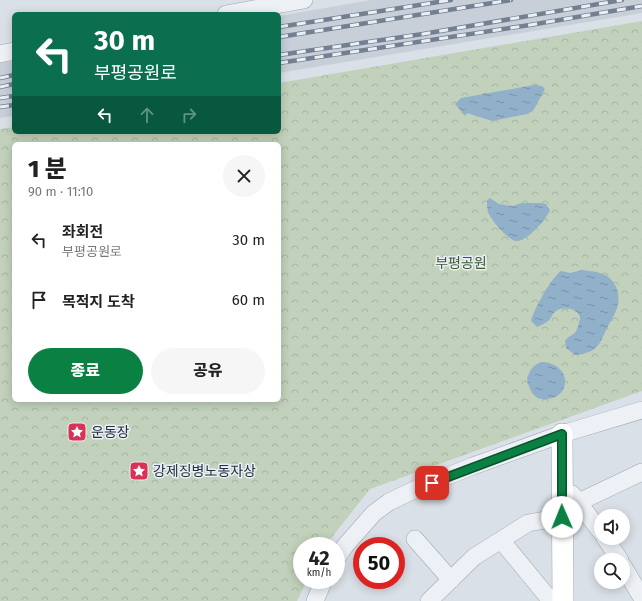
<!DOCTYPE html>
<html lang="ko">
<head>
<meta charset="utf-8">
<style>
  :root { --surface:#fff; --page:#f6f6f6; --text:#222; --muted:#767676; --accent:#0b8043 }
  body { margin:0; font-family:"Fira Sans","Noto Sans KR",sans-serif; background:var(--page); color:var(--text); height:100vh; display:flex; flex-direction:column; font-size:15px; white-space:nowrap }
  * { box-sizing:border-box; margin:0 }
  p { font-size:13px; color:var(--muted) }
  .icon { flex:none; width:22px; height:22px; fill:none; stroke:currentColor; stroke-width:2; stroke-linecap:round; stroke-linejoin:round }
  .map { position:relative; flex:1; overflow:hidden }
  .details { position:absolute; left:12px; top:142px; width:269px; height:260px; display:flex; flex-direction:column; background:var(--surface); border-radius:6px; box-shadow:0 2px 10px #0003 }
  .details>* { flex:none }
  .top-card { position:absolute; left:12px; top:12px; width:269px; height:122px; border-radius:6px; box-shadow:0 2px 10px #0003; background:#0b6e4f; color:#fff; overflow:hidden }
  .buttons { position:absolute; left:594px; top:509px; display:grid; gap:8px }
  .buttons a { display:grid; place-items:center; width:36px; height:36px; border-radius:50%; background:var(--surface); box-shadow:0 2px 10px #0003; font-size:20px }
  .speed { position:absolute; left:293px; top:537px; display:flex; gap:8px; font-size:20px; font-weight:700; text-align:center }
  .speed>* { display:grid; place-content:center; width:52px; height:52px; border-radius:50%; background:var(--surface); box-shadow:0 2px 10px #0003; line-height:1 }
  .speed small { font-size:10px; font-weight:400 }
  .speed .limit { border:6px solid #d22; background:#fff; color:#111 }
  .pin { position:absolute; display:grid; place-items:center; width:34px; height:34px; color:#fff; margin:-17px; border-radius:8px; box-shadow:0 2px 6px #0006 }
  .me { position:absolute; width:44px; margin:-22px; rotate:359deg; stroke-linejoin:round; filter:drop-shadow(0 0 3px #0008) }
  .turn { display:flex; align-items:center; gap:14px; height:84px; padding:0 16px; font-size:18px }
  .turn .icon { width:52px; height:52px; stroke-width:2.5 }
  .turn b { display:block; font-size:28px; line-height:34px }
  .lanes { display:flex; align-items:center; height:38px; padding:0 16px; background:#0003; justify-content:center; gap:20px; direction:ltr }
  .lanes .off { opacity:.35 }
  .round { display:grid; place-items:center; flex:none; width:42px; height:42px; border-radius:21px; background:var(--page) }
  .summary { display:flex; align-items:center; justify-content:space-between; height:68px; padding:0 16px }
  h1 { font-size:24px; font-weight:800; line-height:30px }
  .cta { display:flex; gap:8px; margin-top:auto; padding:8px 16px }
  .cta a { flex:1; height:46px; border-radius:24px; background:var(--accent); color:#fff; font-size:16px; font-weight:800; line-height:46px; text-align:center }
  .cta a+a { background:var(--page); color:var(--text) }
  ul { padding:0; list-style:none }
  li { display:flex; align-items:center; gap:12px; height:60px; padding:0 16px }
  li div { flex:1 }
  li b { display:block; font-size:15px }
  li em { font-style:normal }
  .map>svg:first-child { display:block }
  .built { fill:#c8cfd9 }
  .park { fill:url(#park-crowns); fill-rule:evenodd }
  .garden { fill:#c2d1bb }
  .water { fill:url(#water-ripples) }
  .lines { fill:none; stroke-linecap:round; stroke-linejoin:round }
  .minor-casing { stroke:#9fa7b1; stroke-width:18 }
  .major-casing { stroke:#99a5b3; stroke-width:22 }
  .minor { stroke:#edf0f5; stroke-width:17 }
  .major { stroke:#fff; stroke-width:21 }
  .rail-casing { stroke:#738091; stroke-width:4.5 }
  .rail { stroke:#e9eff4; stroke-width:3; stroke-dasharray:9; stroke-linecap:butt }
  .route-casing { stroke:#07532c; stroke-width:10 }
  .route { stroke:#0b8043; stroke-width:7 }
  .labels { text-anchor:middle; dominant-baseline:central; stroke-width:3; stroke-linejoin:round; paint-order:stroke }
  .park-label { font-size:14px; fill:#3a5a30; stroke:#e9eff4 }
  .poi-label { font-size:14px; fill:#232f3d; stroke:#e9eff4; text-anchor:start }
</style>
</head>
<body>
<div class="map">
<svg width="642" height="601" viewBox="0 0 642 601">
  <defs>
    <pattern id="park-crowns" width="20" height="18" patternUnits="userSpaceOnUse"><rect width="20" height="18" fill="#c2d1bb"/><path d="M2 6a3 3 0 1 1 6 0M12 15a3 3 0 1 1 6 0" fill="none" stroke="#a6b4a2"/></pattern>
    <pattern id="water-ripples" width="26" height="14" patternUnits="userSpaceOnUse"><rect width="26" height="14" fill="#91b1cb"/><path d="M2 4q2-2 4 0t4 0M15 11q2-2 4 0t4 0" fill="none" stroke="#7690a6"/></pattern>
  </defs>
  <rect width="100%" height="100%" fill="#dae0e7"/>
  <g class="built">
    <polygon points="371,0 642,0 642,13 279,73 279,16"/>
    <polygon points="14,61 14,116 0,118 0,63"/>
  </g>
  <path class="park" d="M642 21V391L370 489 325 546H302V580H307L297 601H0V129L14 127V132H279V83ZM14 144H279V400H14Z"/>
  <polygon class="garden" points="14,220 14,271 5,221"/>
  <g class="water">
    <polygon points="534,85 542,86 545,89 533,111 527,114 492,121 467,113 465,116 455,104 461,98"/>
    <path d="M490 198 499 204 505 205 513 206 521 203H542L546 204 550 210C546 220 529 239 518 241 510 243 490 219 488 212 487 209 487 203 487 200Z"/>
    <path d="M582 270C588 271 594 271 600 273 615 277 622 294 617 308 615 314 612 319 609 324 599 344 600 352 575 355L566 348 565 341C568 336 573 336 576 331 578 328 579 322 580 319 580 315 578 313 575 311 569 307 558 307 553 314 552 315 551 318 550 319 547 323 541 325 537 327L531 321C534 309 551 278 561 271L570 273Z"/>
    <path d="M541 362C555 361 571 374 563 390 559 398 544 402 536 397 530 392 528 384 527 378 530 370 533 365 541 362Z"/>
  </g>
  <g class="lines">
    <defs>
      <g id="minor">
        <polyline points="226,14 304,0"/>
        <polyline points="0,54 14,51"/>
        <polyline points="572,494 601,532"/>
        <polyline points="579,502 642,472"/>
        <polyline points="605,538 620,560"/>
        <polyline points="415,539 451,580"/>
        <polyline points="501,540 551,601"/>
        <polyline points="336,559 345,546 374,513 389,502 418,488 473,466 562,434 642,410"/>
        <polyline points="623,566 642,598"/>
        <polyline points="315,601 324,580"/>
        <polyline points="429,601 474,557 528,523 562,517"/>
      </g>
      <polyline id="major" points="562,434 563,601"/>
    </defs>
    <use href="#minor" class="minor-casing"/>
    <use href="#major" class="major-casing"/>
    <use href="#minor" class="minor"/>
    <use href="#major" class="major"/>
    <defs>
      <g id="rail">
        <polyline points="279,27 451,0"/>
        <polyline points="279,37 511,0"/>
        <polyline points="279,55 423,34 622,0"/>
        <polyline points="279,63 530,25 642,6"/>
        <polyline points="0,78 14,75"/>
        <polyline points="0,87 14,84"/>
        <polyline points="0,98 14,96"/>
        <polyline points="0,107 14,105"/>
      </g>
    </defs>
    <use href="#rail" class="rail-casing"/>
    <use href="#rail" class="rail"/>
  </g>
  <g class="lines">
    <defs>
      <polyline id="route" points="432,483 562,434 562,517"/>
    </defs>
    <use href="#route" class="route-casing"/>
    <use href="#route" class="route"/>
  </g>
  <defs>
    <symbol id="sight-square" viewBox="-11 -11 22 22"><rect x="-9" y="-9" width="18" height="18" rx="4" fill="#d93256" stroke="#e9eff4"/><path d="M0-6L1.8-2.2L6-1.7L2.9 1.2L3.7 5.4L0 3.3L-3.7 5.4L-2.9 1.2L-6-1.7L-1.8-2.2Z" fill="#fff"/></symbol>
  </defs>
  <g fill-rule="evenodd">
    <use href="#sight-square" x="66" y="421" width="22" height="22"/>
    <use href="#sight-square" x="128" y="460" width="22" height="22"/>
  </g>
  <g class="labels">
    <g class="park-label">
      <text x="461" y="263">부평공원</text>
    </g>
    <g class="poi-label">
      <text x="91" y="432">운동장</text>
      <text x="153" y="471">강제징병노동자상</text>
    </g>
  </g>
</svg>
<div class="buttons">
<a><svg class="icon" aria-label="sound" viewBox="0 0 24 24"><path d="M4 9h4l5-4v14l-5-4H4zM17 9q2 3 0 6"/></svg></a>
<a><svg class="icon" aria-label="search" viewBox="0 0 24 24"><circle cx="10" cy="10" r="6"/><path d="M15 15l6 6"/></svg></a>
</div>
<div class="speed"><div>42<small>km/h</small></div><div class="limit">50</div></div>
<div class="pin" style="left:432px;top:483px;background:#d93025"><svg class="icon" aria-label="arrive" viewBox="0 0 24 24"><path d="M6 21V4h12l-3 4 3 4H6"/></svg></div>
<svg class="me" style="left:562px;top:517px" viewBox="-20 -20 40 40"><circle r="19" fill="#fff"/><path d="M0-13L10 11 0 6-10 11z" fill="#0b8043"/></svg>
<div class="top-card">
<div class="turn"><svg class="icon" aria-label="left" viewBox="0 0 24 24"><path d="M17 20v-9H6M10 6l-5 5 5 5"/></svg><div><b>30 m</b>부평공원로</div></div>
<div class="lanes"><svg class="icon" aria-label="left" viewBox="0 0 24 24"><path d="M17 20v-9H6M10 6l-5 5 5 5"/></svg><svg class="icon off" aria-label="ahead" viewBox="0 0 24 24"><path d="M12 20V5M6 11l6-6 6 6"/></svg><svg class="icon off" aria-label="right" viewBox="0 0 24 24"><path d="M7 20v-9h11M14 6l5 5-5 5"/></svg></div>
</div>
<section class="details">
<div class="summary"><div><h1>1 분</h1><p>90 m · 11:10</p></div><a class="round"><svg class="icon" aria-label="close" viewBox="0 0 24 24"><path d="M6 6l12 12M18 6L6 18"/></svg></a></div>
<ul>
<li><svg class="icon" aria-label="left" viewBox="0 0 24 24"><path d="M17 20v-9H6M10 6l-5 5 5 5"/></svg><div><b>좌회전</b><p>부평공원로</p></div><em>30 m</em></li>
<li><svg class="icon" aria-label="arrive" viewBox="0 0 24 24"><path d="M6 21V4h12l-3 4 3 4H6"/></svg><div><b>목적지 도착</b></div><em>60 m</em></li>
</ul>
<div class="cta"><a>종료</a><a>공유</a></div>
</section>
</div>
</body>
</html>
